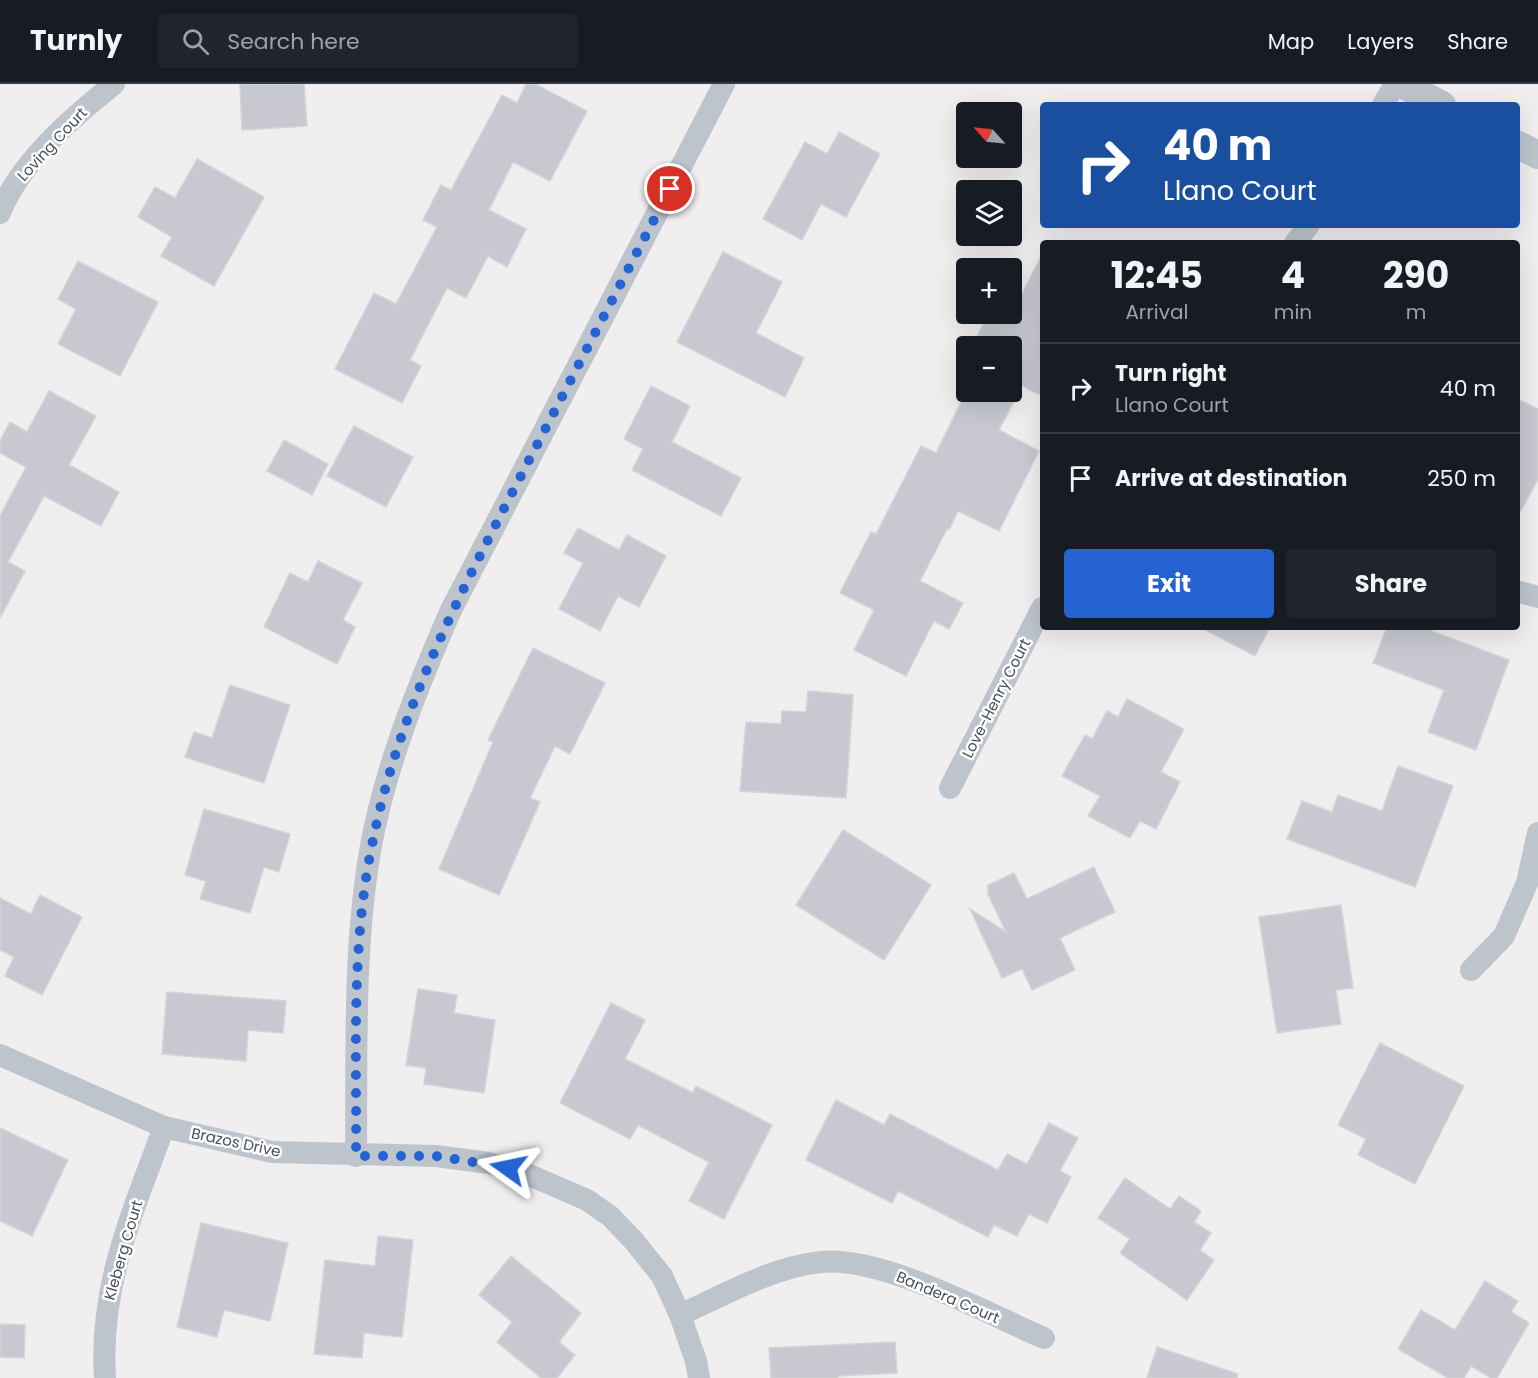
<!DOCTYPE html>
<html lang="en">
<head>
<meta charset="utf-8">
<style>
  :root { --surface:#171b24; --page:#20242c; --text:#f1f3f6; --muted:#9ea1a6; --line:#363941; --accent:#2563d3 }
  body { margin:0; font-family:Poppins,sans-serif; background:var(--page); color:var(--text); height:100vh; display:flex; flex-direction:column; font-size:22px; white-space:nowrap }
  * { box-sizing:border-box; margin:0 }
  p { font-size:20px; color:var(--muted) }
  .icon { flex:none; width:33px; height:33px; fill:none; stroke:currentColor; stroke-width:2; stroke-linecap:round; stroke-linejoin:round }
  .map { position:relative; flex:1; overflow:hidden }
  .sheet { position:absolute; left:1040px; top:156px; width:480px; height:390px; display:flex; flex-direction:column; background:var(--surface); border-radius:6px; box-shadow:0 6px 24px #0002 }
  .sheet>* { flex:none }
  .hud { position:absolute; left:1040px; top:18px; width:480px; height:126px; border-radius:6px; box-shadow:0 6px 24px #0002; background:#1a4fa0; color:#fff; overflow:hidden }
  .needle { width:39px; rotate:297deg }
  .buttons { position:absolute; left:956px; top:18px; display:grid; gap:12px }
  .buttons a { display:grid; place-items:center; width:66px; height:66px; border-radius:6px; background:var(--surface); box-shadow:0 6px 24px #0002; font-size:30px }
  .pin { position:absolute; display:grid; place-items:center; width:51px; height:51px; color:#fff; margin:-26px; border:3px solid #fff; border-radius:50%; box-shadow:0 2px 6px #0007 }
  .me { position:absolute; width:66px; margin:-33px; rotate:282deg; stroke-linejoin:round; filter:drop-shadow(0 0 4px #0008) }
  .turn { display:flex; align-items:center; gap:21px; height:126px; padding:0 24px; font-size:27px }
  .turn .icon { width:78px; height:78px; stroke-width:2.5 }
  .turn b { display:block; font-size:42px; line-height:51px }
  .eta { display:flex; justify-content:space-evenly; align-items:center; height:102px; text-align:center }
  .eta b { font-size:36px; font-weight:700; line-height:42px }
  .action { display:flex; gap:12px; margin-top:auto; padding:12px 24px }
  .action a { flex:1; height:69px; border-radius:6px; background:var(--accent); color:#fff; font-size:24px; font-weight:700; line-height:69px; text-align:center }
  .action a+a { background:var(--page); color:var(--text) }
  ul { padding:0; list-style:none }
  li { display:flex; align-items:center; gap:18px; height:90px; padding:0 24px; border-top:2px solid var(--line) }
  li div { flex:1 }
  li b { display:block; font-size:22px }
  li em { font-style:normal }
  header { display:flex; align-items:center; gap:36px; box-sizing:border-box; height:84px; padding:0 30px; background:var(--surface); border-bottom:2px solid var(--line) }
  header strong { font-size:28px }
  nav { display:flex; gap:33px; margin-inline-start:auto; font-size:21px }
  .search { width:420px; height:54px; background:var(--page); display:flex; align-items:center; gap:15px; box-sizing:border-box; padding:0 21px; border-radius:6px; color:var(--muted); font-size:22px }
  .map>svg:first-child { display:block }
  .building { fill:#c8c9d0; stroke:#d2d4d9; stroke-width:1.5 }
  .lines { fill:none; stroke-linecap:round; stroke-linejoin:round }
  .minor { stroke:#bdc4cc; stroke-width:22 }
  .tertiary { stroke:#bdc4cc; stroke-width:28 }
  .route { stroke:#2563d3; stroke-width:10; stroke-dasharray:0 18 }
  .labels { text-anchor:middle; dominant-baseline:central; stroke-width:5; stroke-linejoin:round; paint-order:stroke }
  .street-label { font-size:15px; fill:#474f5a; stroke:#fff }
</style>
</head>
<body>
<header>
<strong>Turnly</strong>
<div class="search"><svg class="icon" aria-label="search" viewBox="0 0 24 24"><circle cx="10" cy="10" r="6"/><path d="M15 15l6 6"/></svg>Search here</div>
<nav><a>Map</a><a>Layers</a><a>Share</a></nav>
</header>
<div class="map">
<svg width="1538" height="1294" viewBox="0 0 1538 1294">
  <rect width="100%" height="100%" fill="#f0eeee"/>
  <g class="building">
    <polygon points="240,0 304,0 307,42 242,46"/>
    <polygon points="526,0 535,0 587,27 550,97 513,78 489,126 526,145 507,183 488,172 466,214 447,204 410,276 421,282 402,319 335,285 374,209 396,220 437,143 423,136 441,101 451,106 502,11 517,19"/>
    <polygon points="839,48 880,70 846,133 821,120 802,156 763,135 805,58 827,70"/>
    <polygon points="197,75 264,113 214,202 161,172 172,153 138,133 155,103 175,114"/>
    <polygon points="723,168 782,198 756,249 804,274 785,313 677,258"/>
    <polygon points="1042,170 1042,312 1011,296 1011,262 972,262 989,230 1012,230"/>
    <polygon points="78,177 158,218 120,292 58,260 76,225 58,215"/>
    <polygon points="651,302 690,322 672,358 741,394 721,432 632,386 643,365 624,355"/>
    <polygon points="49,307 96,332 69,381 119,408 101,442 44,412 8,478 25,487 0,534 0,432 26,383 0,369 0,357 10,338 27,348"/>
    <polygon points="966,308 1019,308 999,346 1039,367 999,447 958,427 949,446 947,445 920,497 963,519 949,545 934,537 906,592 854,566 874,526 840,509 871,448 876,450 921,362 936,369"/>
    <polygon points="1516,314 1538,325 1538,395 1516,436"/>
    <polygon points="354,342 413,373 386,423 327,392"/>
    <polygon points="284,356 328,380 312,411 267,387"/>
    <polygon points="578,444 619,466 627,451 666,472 639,523 618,512 600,547 559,525 583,479 564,469"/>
    <polygon points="318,477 362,499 343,536 355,543 337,580 264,543 290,489 308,498"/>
    <polygon points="1200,543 1270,543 1255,572"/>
    <polygon points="1387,543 1421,543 1509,576 1476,666 1428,648 1444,606 1373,579"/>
    <polygon points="533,564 605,599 570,670 555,662 530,714 540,718 499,811 439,785 493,658 488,656"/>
    <polygon points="230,601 290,621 264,699 185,673 194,648 212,654"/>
    <polygon points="808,607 853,611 846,714 740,707 746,638 781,640 782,627 806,628"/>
    <polygon points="1127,615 1184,645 1161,688 1180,698 1156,745 1140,737 1130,754 1088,732 1100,712 1062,692 1085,651 1092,655 1107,627 1118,633"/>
    <polygon points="1398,682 1453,702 1415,803 1287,755 1302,717 1332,728 1338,711 1382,727"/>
    <polygon points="204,725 290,750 279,788 264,783 250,829 200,815 206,797 185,791"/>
    <polygon points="843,746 931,801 884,876 796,821"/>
    <polygon points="1094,783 1115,828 1060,854 1075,886 1032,906 1022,885 1002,894 970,825 1006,848 988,810 988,801 1014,789 1027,815"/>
    <polygon points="40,811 82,833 42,911 5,892 14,873 0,866 0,814 31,830"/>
    <polygon points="1341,821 1353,904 1336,906 1341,940 1277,949 1259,833"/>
    <polygon points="418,905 457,911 454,929 495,936 484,1009 424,1000 426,984 406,981"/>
    <polygon points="167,908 286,917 283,949 248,946 246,977 162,970"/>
    <polygon points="611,919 645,936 625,975 693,1009 696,1002 772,1041 724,1135 689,1117 709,1078 638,1041 630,1055 560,1019"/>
    <polygon points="1380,959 1464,1002 1415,1100 1358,1071 1366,1055 1338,1041"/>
    <polygon points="836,1016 884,1041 890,1030 998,1086 1007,1070 1027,1080 1049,1039 1078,1054 1060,1087 1071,1093 1047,1139 1029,1130 1017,1152 994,1141 988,1153 898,1107 892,1119 806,1076"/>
    <polygon points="0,1044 68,1076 32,1152 0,1137"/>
    <polygon points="1125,1094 1170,1125 1179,1112 1201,1127 1194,1138 1211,1149 1200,1166 1214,1176 1187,1216 1120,1169 1130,1155 1098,1134"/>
    <polygon points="201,1139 288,1159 270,1237 224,1226 217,1253 177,1243"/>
    <polygon points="378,1152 413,1156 402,1253 364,1249 362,1274 314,1270 325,1176 375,1182"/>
    <polygon points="511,1172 581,1229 559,1258 575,1271 557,1294 541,1294 497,1258 512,1238 479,1211"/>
    <polygon points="1485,1197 1518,1217 1511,1228 1529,1239 1497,1294 1491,1294 1471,1282 1464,1294 1448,1294 1398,1265 1421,1226 1455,1246"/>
    <polygon points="0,1240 25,1241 24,1274 0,1273"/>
    <polygon points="895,1258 897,1289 838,1292 838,1294 771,1294 769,1264"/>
    <polygon points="1157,1263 1238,1290 1237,1294 1147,1294"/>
  </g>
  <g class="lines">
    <g class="minor">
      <polyline points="1383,21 1395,0"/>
      <path d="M0 129C19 79 73 33 114 0"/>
      <polyline points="1295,159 1309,141"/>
      <polyline points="1516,507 1538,513"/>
      <polyline points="950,704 1042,524"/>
      <polyline points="1471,886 1504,852 1527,799 1538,749"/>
      <polyline points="0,971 164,1043 272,1068 436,1072 489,1079 527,1090 587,1116 610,1132 634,1157 662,1192 680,1231 696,1277 699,1294"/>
      <path d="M356 1072C357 970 353 868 370 767 385 683 417 604 451 526L724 0"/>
      <path d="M680 1231C724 1211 772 1183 821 1178 883 1172 986 1229 1044 1254"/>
      <path d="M105 1294C99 1201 133 1128 164 1043"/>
    </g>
    <g class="tertiary">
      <polyline points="1402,0 1442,21"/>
      <polyline points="1516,60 1538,71"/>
    </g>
  </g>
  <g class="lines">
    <path class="route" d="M508 1084 436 1072H356C357 970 351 866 371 766 398 625 461 508 526 382 574 290 622 197 670 105"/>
  </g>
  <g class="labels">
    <g class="street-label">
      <text transform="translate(52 60) rotate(-47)">Loving Court</text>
      <text transform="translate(996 614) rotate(-63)">Love-Henry Court</text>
      <text transform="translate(236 1058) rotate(12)">Brazos Drive</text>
      <text transform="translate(123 1166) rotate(-74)">Kleberg Court</text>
      <text transform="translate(948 1213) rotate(23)">Bandera Court</text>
    </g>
  </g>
</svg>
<div class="buttons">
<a><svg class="needle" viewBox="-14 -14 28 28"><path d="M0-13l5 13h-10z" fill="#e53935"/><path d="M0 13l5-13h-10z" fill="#9ea1a6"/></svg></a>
<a><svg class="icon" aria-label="layers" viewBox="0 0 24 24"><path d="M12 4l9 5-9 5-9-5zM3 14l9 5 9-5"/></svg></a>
<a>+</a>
<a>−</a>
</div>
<div class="pin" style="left:670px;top:105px;background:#d93025"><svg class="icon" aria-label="arrive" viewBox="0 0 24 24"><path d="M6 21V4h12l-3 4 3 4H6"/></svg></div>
<svg class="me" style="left:508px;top:1084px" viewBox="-20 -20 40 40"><path d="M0-17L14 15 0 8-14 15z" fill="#2563d3" stroke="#fff" stroke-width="4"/></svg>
<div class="hud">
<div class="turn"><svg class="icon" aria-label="right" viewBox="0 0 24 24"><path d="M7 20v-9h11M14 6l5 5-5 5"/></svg><div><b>40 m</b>Llano Court</div></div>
</div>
<section class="sheet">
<div class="eta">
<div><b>12:45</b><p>Arrival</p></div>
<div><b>4</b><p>min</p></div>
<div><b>290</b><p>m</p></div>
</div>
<ul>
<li><svg class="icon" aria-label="right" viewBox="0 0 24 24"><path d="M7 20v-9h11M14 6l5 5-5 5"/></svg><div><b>Turn right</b><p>Llano Court</p></div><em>40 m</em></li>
<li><svg class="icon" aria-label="arrive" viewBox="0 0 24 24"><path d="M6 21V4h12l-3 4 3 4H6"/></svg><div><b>Arrive at destination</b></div><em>250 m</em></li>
</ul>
<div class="action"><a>Exit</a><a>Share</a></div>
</section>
</div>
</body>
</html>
